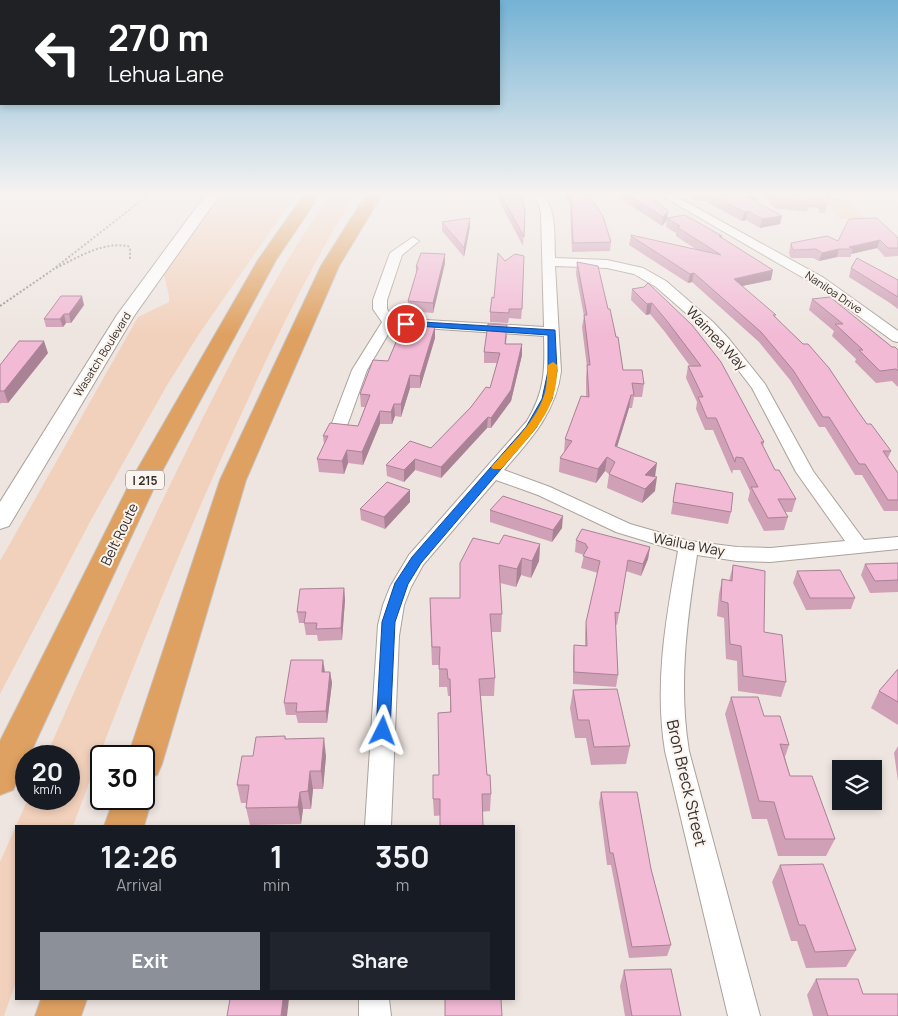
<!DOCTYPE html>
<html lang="en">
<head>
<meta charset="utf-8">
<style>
  :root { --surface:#171b24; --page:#20242c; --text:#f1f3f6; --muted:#9ea1a6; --accent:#8c9099 }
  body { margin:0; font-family:Manrope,sans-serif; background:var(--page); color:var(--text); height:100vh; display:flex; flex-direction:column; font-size:19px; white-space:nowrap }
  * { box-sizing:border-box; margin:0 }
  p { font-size:16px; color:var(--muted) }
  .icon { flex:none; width:28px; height:28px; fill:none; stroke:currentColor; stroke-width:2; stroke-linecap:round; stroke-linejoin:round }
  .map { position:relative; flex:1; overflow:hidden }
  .panel { position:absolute; left:15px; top:825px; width:500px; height:175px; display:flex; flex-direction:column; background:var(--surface); border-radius:0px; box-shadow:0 2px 8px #0003 }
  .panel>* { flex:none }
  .guide { position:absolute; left:0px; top:0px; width:500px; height:105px; box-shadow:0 2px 8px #0003; background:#202124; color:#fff; overflow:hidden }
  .tools { position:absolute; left:832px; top:760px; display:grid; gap:10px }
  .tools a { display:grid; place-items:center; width:50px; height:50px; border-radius:0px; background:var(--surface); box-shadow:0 2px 8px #0003; font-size:25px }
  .speed { position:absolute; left:15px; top:745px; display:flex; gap:10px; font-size:25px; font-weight:700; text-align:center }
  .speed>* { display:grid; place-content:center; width:65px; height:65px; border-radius:50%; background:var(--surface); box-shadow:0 2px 8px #0003; line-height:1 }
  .speed small { font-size:12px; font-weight:400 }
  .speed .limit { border:2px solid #111; border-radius:8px; background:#fff; color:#111 }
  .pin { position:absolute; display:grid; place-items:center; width:42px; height:42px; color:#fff; margin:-21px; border:2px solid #fff; border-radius:50%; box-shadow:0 1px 5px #0007 }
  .me { position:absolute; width:55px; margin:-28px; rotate:3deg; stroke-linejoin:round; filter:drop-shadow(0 0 4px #0008) }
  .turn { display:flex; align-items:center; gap:18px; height:105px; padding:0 25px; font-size:22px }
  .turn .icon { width:65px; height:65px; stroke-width:2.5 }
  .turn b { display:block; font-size:35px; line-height:42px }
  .eta { display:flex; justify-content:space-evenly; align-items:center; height:85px; text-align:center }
  .eta b { font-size:30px; font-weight:700; line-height:35px }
  .primary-button { display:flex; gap:10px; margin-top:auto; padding:10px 25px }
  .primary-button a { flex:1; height:58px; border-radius:0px; background:var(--accent); color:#fff; font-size:20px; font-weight:700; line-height:58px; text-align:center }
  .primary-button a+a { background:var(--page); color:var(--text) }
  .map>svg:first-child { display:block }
  .green { fill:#f2d1bc }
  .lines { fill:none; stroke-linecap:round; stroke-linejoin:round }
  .minor-casing { stroke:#aaa29c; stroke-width:2 }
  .tertiary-casing { stroke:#aaa29c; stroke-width:2 }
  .motorway-casing { stroke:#c6c5c4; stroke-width:2 }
  .path { stroke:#958f8b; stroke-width:2; stroke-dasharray:2 2; stroke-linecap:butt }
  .minor { fill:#fff; fill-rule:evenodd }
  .tertiary { fill:#fff; fill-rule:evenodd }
  .motorway { fill:#dfa162; fill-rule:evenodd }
  .wall { fill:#d0a0b7 }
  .shaded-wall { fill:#a98295 }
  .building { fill:#f2bad5; stroke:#a98295 }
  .route { fill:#1a73e8; stroke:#114b97 }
  .slow { fill:#f59e0b }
  .labels { text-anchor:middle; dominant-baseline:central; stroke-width:4; stroke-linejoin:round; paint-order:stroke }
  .far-street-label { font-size:11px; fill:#33302e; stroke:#fbf3ed }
  .shield { fill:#fbf3ed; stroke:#6f6a67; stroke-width:1 }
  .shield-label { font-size:12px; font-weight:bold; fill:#33302e }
  .street-label { font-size:14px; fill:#33302e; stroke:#fbf3ed }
  .near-street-label { font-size:16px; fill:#33302e; stroke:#fbf3ed }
</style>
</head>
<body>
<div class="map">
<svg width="898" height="1016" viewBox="0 0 898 1016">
  <rect width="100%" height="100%" fill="#eee5e0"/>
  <g class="green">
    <polygon points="223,193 297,193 199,334 166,387 91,520 0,694 0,561 138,317 169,302 169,296 164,275"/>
    <path d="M331 193H356C305 274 265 361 226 448 170 572 120 699 73 826H16V982L4 1016H0V862L28 799H69V756H46C91 653 137 551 187 450 230 362 275 274 331 193Z"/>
    <polygon points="822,198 846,198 866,219 840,219"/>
  </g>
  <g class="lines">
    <defs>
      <g id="minor">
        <path d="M531 193H542C557 210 554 236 555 258L607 260 643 268 666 281 713 322 729 339 765 384 813 471 864 540 898 537V549L770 562 737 561 697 555C687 621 678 684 689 751L760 1016H728L665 751C654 683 666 618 678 551L616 532 538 495 496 480 423 565 411 587 404 605 399 636 391 826H365L378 625 383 605 390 587 409 555 527 421C545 391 545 370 544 336L393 326 367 370 348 423 346 427H334L332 423 352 370 382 322 373 309V300L390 253 413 237 419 241 402 255 387 300V309L393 318 544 327 541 213 538 202ZM555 266 607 268 634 274 656 287 703 328 719 345 752 388 796 472 845 541 770 548 737 547 689 541 630 524 550 487 504 470C530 440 556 413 561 371Z"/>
        <polygon points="657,193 670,193 824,278 898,331 898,342 893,341 814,284"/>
        <polygon points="359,999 389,999 391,1016 359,1016"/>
      </g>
      <polygon id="tertiary" points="207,193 221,193 134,316 9,526 0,529 0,502 117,315"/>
      <g id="motorway">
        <polygon points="305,193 321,193 276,260 160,475 29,756 26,756 26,763 13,790 0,795 0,741 134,475 258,260"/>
        <polygon points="367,193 383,193 339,266 246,480 162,764 157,775 144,780 144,756 128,756 220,480 321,266"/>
        <polygon points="144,786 147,787 152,799 144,826 104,826 114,799 144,799"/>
        <polygon points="41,999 87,999 81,1016 35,1016"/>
      </g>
    </defs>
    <use href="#minor" class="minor-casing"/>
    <use href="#tertiary" class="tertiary-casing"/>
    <use href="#motorway" class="motorway-casing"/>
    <g class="path">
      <path d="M56 268C79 257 101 242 128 246L130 249V260"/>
      <polyline points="0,306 51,271 151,193"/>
    </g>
    <use href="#minor" class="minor"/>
    <use href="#tertiary" class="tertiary"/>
    <use href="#motorway" class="motorway"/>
  </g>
  <g class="wall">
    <polygon points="445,193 463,193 463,196 447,197"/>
    <polygon points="495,193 518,193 525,210 523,246"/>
    <polygon points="563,193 587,193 611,242 610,251 572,252 570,205"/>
    <polygon points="616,193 647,193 667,220 662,226 627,203"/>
    <polygon points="693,193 750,193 758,198 757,202 780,224 760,228 746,220 742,221 705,201 693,200"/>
    <polygon points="762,193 829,193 828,203 825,213 819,213 818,208 809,207 807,212 774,208"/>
    <polygon points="667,218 722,236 722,238 771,280 742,286 775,316 857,410 867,424 891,451 888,458 898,473 898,511 884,511 862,475 855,475 825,427 819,427 790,380 759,342 692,282 688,283 629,245 631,236 697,250 676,236 676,233 666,227"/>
    <polygon points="442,222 470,227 464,257 442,231"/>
    <polygon points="898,238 898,256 885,257 877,248 851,254 851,257 837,257 819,261 813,258 792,258 790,257 789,252 791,243"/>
    <polygon points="445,254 445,263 433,313 409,311 408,301 416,274 416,267"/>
    <polygon points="577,262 608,309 616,337 623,370 644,384 642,397 634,397 632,408 629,408 617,447 655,477 655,491 642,503 607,488 609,474 605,471 596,483 559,472 560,458 564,453 565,439 586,397 586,378 587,367 582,327 584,316 576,274"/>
    <polygon points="851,268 898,280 898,309 890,303 849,277"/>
    <polygon points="644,287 764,442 763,446 775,470 796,499 792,512 785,512 788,517 784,530 764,531 748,500 750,491 740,470 733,470 732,474 713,430 705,430 696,409 697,402 686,378 688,366 690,366 665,332 650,314 646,315 631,300 632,289"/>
    <polygon points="492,297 522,309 521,319 509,318 508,323 490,322 490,312"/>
    <polygon points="812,299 892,347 898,350 898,387 892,381 876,383 855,362 856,359 832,336 834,331 809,310"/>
    <polygon points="84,305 71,323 66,323 63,327 46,327 44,319"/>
    <polygon points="507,335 506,344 522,355 511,401 491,428 487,428 441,478 415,470 404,482 387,476 386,465 431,448 490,388 497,363 484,363 484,352"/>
    <polygon points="435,338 420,388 410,388 401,417 395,416 392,424 380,424 363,465 348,463 344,474 319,472 317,459 324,444 323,436 358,426 365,407 361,407 360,394 388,361"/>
    <polygon points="48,353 8,403 1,403 0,404 0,365"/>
    <polygon points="676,483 731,512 728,524 671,514"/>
    <polygon points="410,502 385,529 361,520 360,509"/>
    <polygon points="490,510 562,528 552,542 490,522"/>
    <polygon points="576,540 650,547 648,559 641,576 626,571 617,625 615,624 618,675 616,687 573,684 573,657 574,645 585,646 585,634 586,622 598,573 581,568 584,555 575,552"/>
    <polygon points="499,544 540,544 539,561 531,578 521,575 516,587 500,583 502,614 501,632 491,632 495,678 494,696 481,696 487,775 491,794 490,811 434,816 433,799 439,775 450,712 450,696 448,696 447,687 439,687 439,665 432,665 430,615 460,598"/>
    <polygon points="898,563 898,592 870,593 861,575 865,564"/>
    <polygon points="733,565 786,682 781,697 738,691 737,661 726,659 724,618 717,616 719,594 722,579 729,581"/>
    <polygon points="797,571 855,598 851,609 806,610 793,583"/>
    <polygon points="344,588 345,600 342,640 318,641 317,635 306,635 304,623 299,623 297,612"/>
    <polygon points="898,669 898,725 871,708 879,691"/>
    <polygon points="325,672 330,672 332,683 327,723 298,723 296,715 286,715 284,703"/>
    <polygon points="573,690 630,746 626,764 591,765 586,738 575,738 570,708"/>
    <polygon points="731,697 764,716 789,745 785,757 790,776 835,839 826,856 778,856 767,819 752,819 725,714"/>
    <polygon points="285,736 286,739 326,756 323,789 313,789 311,809 303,809 301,824 250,825 246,808 246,803 241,803 237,785 253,756"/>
    <polygon points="898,746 898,781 894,753"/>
    <polygon points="601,792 651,869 671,945 667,956 629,958 611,865 607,865 599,803"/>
    <polygon points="780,865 856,950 846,967 806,968 797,941 791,941 772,882"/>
    <polygon points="624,970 681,1016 625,1016 620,986"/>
    <polygon points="816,979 863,994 898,1016 813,1016 807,995"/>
  </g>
  <g class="shaded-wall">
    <polygon points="668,211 667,220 662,226 663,217"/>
    <polygon points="748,211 746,220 742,221 744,212"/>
    <polygon points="782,216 780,224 760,228 762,219"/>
    <polygon points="470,218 470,227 464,257 464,248"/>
    <polygon points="880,240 877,248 851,254 853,249 849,247"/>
    <polygon points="839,249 837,257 819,261 822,253"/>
    <polygon points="445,254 445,263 433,313 433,303"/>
    <polygon points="773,270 771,280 732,288 734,279"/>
    <polygon points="694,273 692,282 688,283 690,274"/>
    <polygon points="82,296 84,305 71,323 69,314"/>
    <polygon points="652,303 650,314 646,315 647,304"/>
    <polygon points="64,314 66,323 63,327 60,319"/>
    <polygon points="435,327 435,338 420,388 420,376"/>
    <polygon points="44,341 48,353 8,403 4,391"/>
    <polygon points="522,344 522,355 511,401 491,428 491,418"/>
    <polygon points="410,375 410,388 401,417 401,404"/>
    <polygon points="631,395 629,408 613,460 615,446"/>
    <polygon points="394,404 395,416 392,424 391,412"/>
    <polygon points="380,411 380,424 363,465 362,452"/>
    <polygon points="488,417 487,428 441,478 441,467"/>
    <polygon points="347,450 348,463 344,474 342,461"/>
    <polygon points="607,457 605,471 596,483 598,469"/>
    <polygon points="415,459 415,470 404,482 404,470"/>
    <polygon points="657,463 655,477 643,489 645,475"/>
    <polygon points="657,477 655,491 642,503 645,489"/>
    <polygon points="410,490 410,502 385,529 384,517"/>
    <polygon points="563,516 562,528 552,542 553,530"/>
    <polygon points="540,544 539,561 531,578 532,561"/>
    <polygon points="650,547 648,559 641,576 643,564"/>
    <polygon points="522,558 521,575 516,587 517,569"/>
    <polygon points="344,588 345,600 342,640 341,628"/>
    <polygon points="323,660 325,672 322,672"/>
    <polygon points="330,672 332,683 327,723 326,711"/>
    <polygon points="324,738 326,756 323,789 321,771"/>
    <polygon points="310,771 313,789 311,809 308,791"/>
    <polygon points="300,792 303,809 301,824 298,807"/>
    <polygon points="283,999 289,999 287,1016 281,1016"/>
  </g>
  <g class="building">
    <polygon points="500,193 518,193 522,199 525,210 524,237"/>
    <polygon points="569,193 587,193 603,216 611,242 573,243 571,196"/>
    <polygon points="626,193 647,193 668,211 663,217"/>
    <polygon points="708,193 750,193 758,198 748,197 782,216 762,219 748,211 744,212"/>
    <polygon points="772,193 829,193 828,203 821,203 821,198 810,197 810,202 776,198"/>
    <polygon points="685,215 722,236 719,236 773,270 734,279 776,315 773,315 803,344 808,344 829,368 857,410 867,424 871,424 891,451 883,451 898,473 898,500 888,500 865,464 859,464 829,417 823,417 793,370 761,332 694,273 690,274 631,236 631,235 721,255 677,227 680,226 667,218"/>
    <polygon points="470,218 464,248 442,222"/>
    <polygon points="877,218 898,238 898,248 888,248 880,240 849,247 853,249 839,249 822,253 816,249 794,250 792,248 791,243 827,236 838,241 849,219"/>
    <polygon points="421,253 445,254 433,303 408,301 418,267 416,267"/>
    <polygon points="498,253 505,261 515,254 524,256 522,309 509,309 509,313 490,312 492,297 494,298"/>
    <polygon points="857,258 898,280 898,297 851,268"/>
    <polygon points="577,262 598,266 608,309 610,309 616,337 618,337 623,370 642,370 644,384 632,383 634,395 631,395 615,446 657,463 645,475 657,477 645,489 609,474 615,462 607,457 598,469 560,458 572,441 565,439 581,396 589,397 587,365 590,365 584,315 587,315"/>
    <polygon points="648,283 692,325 721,362 764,442 761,442 775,470 779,470 796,499 778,499 788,517 768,518 751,487 758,487 743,458 736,457 735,462 716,418 707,418 698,397 703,397 688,366 701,366 667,321 652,303 647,304 632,289 644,287"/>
    <polygon points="61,296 82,296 69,314 64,314 60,319 44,319"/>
    <polygon points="830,297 892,347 895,347 898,350 898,371 896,369 880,371 859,350 863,350 835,324 843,324 812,299"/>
    <polygon points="488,324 507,325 505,344 522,344 511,390 491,418 488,417 441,467 415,459 404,470 386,465 410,441 431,448 471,407 486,387 490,388 500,353 484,352"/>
    <polygon points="410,325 435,327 420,376 410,375 401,404 394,404 391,412 380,411 362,452 347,450 342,461 317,459 328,436 323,436 330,423 358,426 370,395 360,394 373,360 388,361 402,328 408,328"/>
    <polygon points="19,341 44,341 4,391 0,391 0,365"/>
    <polygon points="387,482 410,490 384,517 360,509"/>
    <polygon points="676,483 733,493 731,512 673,502"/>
    <polygon points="503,496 563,516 553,530 490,510"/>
    <polygon points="582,529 650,547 643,564 628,560 619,613 615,612 618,675 574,672 574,645 587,646 586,622 600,561 583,556 588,547 586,546 586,544 576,540"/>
    <polygon points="504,535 540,544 532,561 522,558 517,569 499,565 502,614 490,614 495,678 479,679 487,775 490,775 491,794 482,794 483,826 440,826 440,799 433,799 433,775 439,775 438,713 451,712 450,679 448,679 447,669 439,669 440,647 432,647 430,598 460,598 460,563 473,538 499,544"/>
    <polygon points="898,563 898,580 875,581 865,564"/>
    <polygon points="733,565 765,571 764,632 782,635 786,682 743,676 741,646 730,644 728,603 721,601 722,579 732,581"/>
    <polygon points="840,570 855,598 810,598 797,571"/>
    <polygon points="344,588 341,628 316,629 317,623 304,623 306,612 297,612 300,589"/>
    <polygon points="291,660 323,660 322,672 330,672 326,711 296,712 297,703 284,703"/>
    <polygon points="898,669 898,702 879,691"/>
    <polygon points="617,689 630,746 594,747 589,720 578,720 573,690"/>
    <polygon points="731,697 758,697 764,716 780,716 789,745 780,744 790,776 812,776 835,839 785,839 774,802 759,801"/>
    <polygon points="285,736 285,739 324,738 321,771 310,771 308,791 300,792 298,807 246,808 249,785 237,785 242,756 253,756 256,737"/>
    <polygon points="601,792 637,792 651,869 671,945 632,947 613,853 610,853"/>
    <polygon points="823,864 856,950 815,952 805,925 799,925 780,865"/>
    <polygon points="671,969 681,1016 632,1016 624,970"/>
    <polygon points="816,979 858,979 863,994 898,994 898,1016 828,1016"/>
    <polygon points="230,999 283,999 281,1016 227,1016"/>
    <polygon points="445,999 501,999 502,1016 445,1016"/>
  </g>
  <linearGradient id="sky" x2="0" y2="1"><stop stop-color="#74b2d4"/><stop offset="0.58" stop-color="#f7f3f1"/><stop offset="1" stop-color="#f7f3f1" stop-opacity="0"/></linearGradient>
  <rect width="898" height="335" fill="url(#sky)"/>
  <polygon class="route" points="406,321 555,330 557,371 552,399 536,428 421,563 408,584 395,622 390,731 388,735 383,737 378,735 376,731 382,622 395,583 412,557 526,427 542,399 548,371 548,335 403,325 402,324"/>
  <path class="slow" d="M553 362 557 365C557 373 557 381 555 389 549 420 521 446 501 469H493L491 467 493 465C512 443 540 418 546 388 547 381 547 373 548 365Z"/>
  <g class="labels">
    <g class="far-street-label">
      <text transform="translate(834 292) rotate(34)">Naniloa Drive</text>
      <text transform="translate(102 354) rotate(-58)">Wasatch Boulevard</text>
    </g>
    <rect class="shield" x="126" y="470.5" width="38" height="19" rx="4"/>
    <g class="shield-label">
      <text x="145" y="480">I 215</text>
    </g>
    <g class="street-label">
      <text transform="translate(717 338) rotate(47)">Waimea Way</text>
      <text transform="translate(119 534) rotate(-64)">Belt Route</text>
      <text transform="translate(689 544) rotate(11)">Wailua Way</text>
    </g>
    <g class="near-street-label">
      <text transform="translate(687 783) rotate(77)">Bron Breck Street</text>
    </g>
  </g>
</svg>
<div class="tools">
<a><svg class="icon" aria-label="layers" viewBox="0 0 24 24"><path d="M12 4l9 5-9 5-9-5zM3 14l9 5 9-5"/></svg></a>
</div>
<div class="speed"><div>20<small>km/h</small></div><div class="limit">30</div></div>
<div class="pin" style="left:406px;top:324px;background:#d93025"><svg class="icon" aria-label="arrive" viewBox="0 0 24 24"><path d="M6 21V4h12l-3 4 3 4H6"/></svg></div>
<svg class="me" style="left:383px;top:731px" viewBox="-20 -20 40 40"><path d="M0-17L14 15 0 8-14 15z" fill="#1a73e8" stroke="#fff" stroke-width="4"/></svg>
<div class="guide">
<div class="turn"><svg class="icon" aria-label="left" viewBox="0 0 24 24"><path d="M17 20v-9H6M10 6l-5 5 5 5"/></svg><div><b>270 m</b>Lehua Lane</div></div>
</div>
<section class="panel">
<div class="eta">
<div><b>12:26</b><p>Arrival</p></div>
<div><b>1</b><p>min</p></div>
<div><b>350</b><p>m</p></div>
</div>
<div class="primary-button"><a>Exit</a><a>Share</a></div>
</section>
</div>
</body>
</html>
